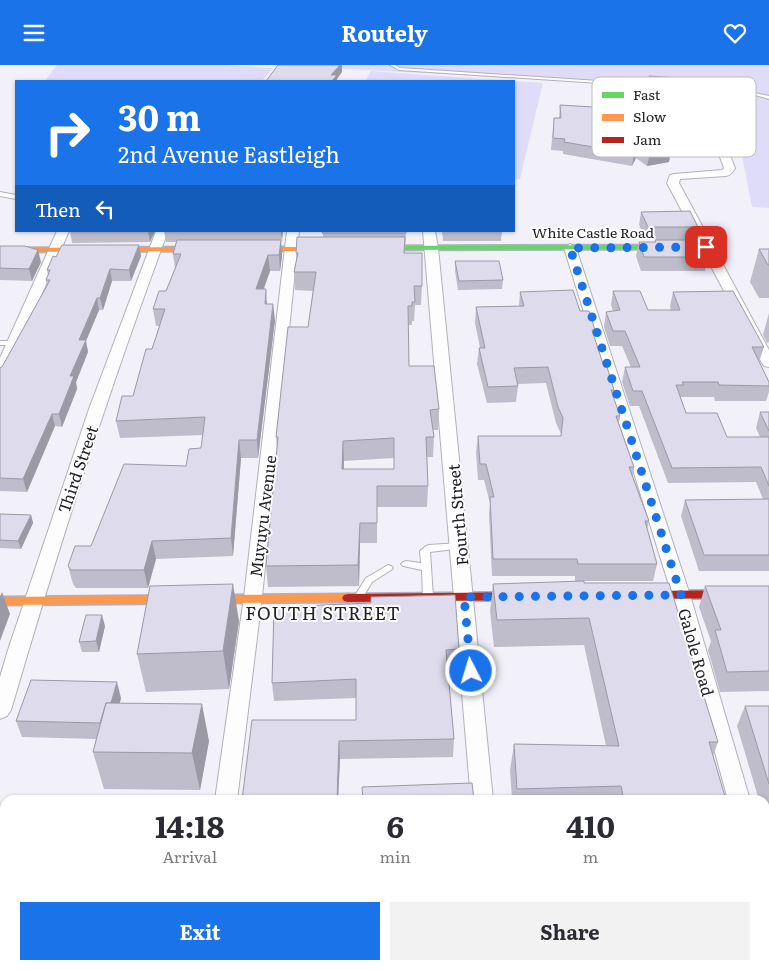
<!DOCTYPE html>
<html lang="en">
<head>
<meta charset="utf-8">
<style>
  :root { --surface:#fff; --page:#f2f2f3; --text:#2b2b33; --muted:#7c7c81; --accent:#1a73e8 }
  body { margin:0; font-family:Literata,serif; background:var(--page); color:var(--text); height:100vh; display:flex; flex-direction:column; font-size:19px; white-space:nowrap }
  * { box-sizing:border-box; margin:0 }
  p { font-size:16px; color:var(--muted) }
  .icon { flex:none; width:28px; height:28px; fill:none; stroke:currentColor; stroke-width:2; stroke-linecap:round; stroke-linejoin:round }
  .map { position:relative; flex:1; overflow:hidden }
  .details { position:absolute; left:0px; top:730px; width:770px; height:175px; display:flex; flex-direction:column; background:var(--surface); border-radius:15px 15px 0 0; box-shadow:0 1px 4px #0004 }
  .details>* { flex:none }
  .top-card { position:absolute; left:15px; top:15px; width:500px; height:152px; border-radius:0px; box-shadow:0 1px 4px #0004; background:#1a73e8; color:#fff; overflow:hidden }
  .pin { position:absolute; display:grid; place-items:center; width:42px; height:42px; color:#fff; margin:-21px; border-radius:10px; box-shadow:0 2px 8px #0006 }
  .me { position:absolute; width:55px; margin:-28px; rotate:355deg; stroke-linejoin:round; filter:drop-shadow(0 0 4px #0008) }
  .turn { display:flex; align-items:center; gap:18px; height:105px; padding:0 20px; font-size:22px }
  .turn .icon { width:65px; height:65px; stroke-width:2.5 }
  .turn b { display:block; font-size:35px; line-height:42px }
  .then { display:flex; align-items:center; height:48px; padding:0 20px; background:#0003; gap:10px; font-size:19px }
  .eta { display:flex; justify-content:space-evenly; align-items:center; height:85px; text-align:center }
  .eta b { font-size:30px; font-weight:700; line-height:35px }
  .action { display:flex; gap:10px; margin-top:auto; padding:10px 20px }
  .action a { flex:1; height:58px; border-radius:0px; background:var(--accent); color:#fff; font-size:20px; font-weight:700; line-height:58px; text-align:center }
  .action a+a { background:var(--page); color:var(--text) }
  header { display:flex; justify-content:space-between; align-items:center; height:65px; padding:0 20px; background:var(--accent); color:#fff; font-size:22px; font-weight:700 }
  .map>svg:first-child { display:block }
  .green { fill:#dfdcf9 }
  .lines { fill:none; stroke-linecap:round; stroke-linejoin:round }
  .lane-casing { stroke:#b2b1b8; stroke-width:2 }
  .street-casing { stroke:#b2b1b8; stroke-width:2 }
  .fast-casing { stroke:#b2b1b8; stroke-width:3 }
  .slow-casing { stroke:#b2b1b8; stroke-width:3 }
  .jam-casing { stroke:#b2b1b8; stroke-width:3 }
  .lane { fill:#fdfdfe; fill-rule:evenodd }
  .street { fill:#fdfdfe; fill-rule:evenodd }
  .fast { fill:#63d668; fill-rule:evenodd }
  .slow { fill:#ff974d; fill-rule:evenodd }
  .jam { fill:#b3261e; fill-rule:evenodd }
  .wall { fill:#bfbccc; fill-rule:evenodd }
  .shaded-wall { fill:#9b99a6 }
  .building { fill:#dedbed; stroke:#9b99a6; fill-rule:evenodd }
  .route { stroke:#1a73e8; stroke-width:9; stroke-dasharray:0 16.2 }
  .labels { text-anchor:middle; dominant-baseline:central; stroke-width:4; stroke-linejoin:round; paint-order:stroke }
  .far-street-label { font-size:14px; fill:#212127; stroke:#fff }
  .street-label { font-size:16px; fill:#212127; stroke:#fff }
  .neighbourhood-label { font-size:18px; letter-spacing:1px; fill:#212127; stroke:#fff }
  .key { fill:#fff; stroke:#bcbcbe; stroke-width:1 }
  .key-label { font-size:14px; fill:#212127 }
</style>
</head>
<body>
<header><svg class="icon" aria-label="menu" viewBox="0 0 24 24"><path d="M4 6h16M4 12h16M4 18h16"/></svg>Routely<svg class="icon" aria-label="heart" viewBox="0 0 24 24"><path d="M12 20l-8-8c-3-5 5-10 8-4 3-6 11-1 8 4z"/></svg></header>
<div class="map">
<svg width="769" height="905" viewBox="0 0 769 905">
  <rect width="100%" height="100%" fill="#f2f1fa"/>
  <g class="green">
    <polygon points="57,0 221,0 273,3 262,16 45,16"/>
    <polygon points="272,0 769,0 769,143 752,142 729,24 676,22 650,41 646,20"/>
    <polygon points="371,6 513,16 365,16"/>
    <polygon points="514,16 543,18 520,114 514,114"/>
  </g>
  <g class="lines">
    <defs>
      <g id="lane">
        <polygon points="390,0 395,0 400,3 660,20 662,21 660,22 399,5"/>
        <polygon points="713,24 755,28 769,31 769,34 755,30 711,26 711,25"/>
        <polygon points="0,127 16,130 16,134 0,131"/>
        <polygon points="0,276 14,276 18,278 14,280 0,280"/>
        <polygon points="460,478 465,481 463,483 430,487 433,532 431,534 425,534 423,532 422,505 403,501 401,499 403,497 406,496 421,498 420,486 426,481 429,480"/>
        <polygon points="388,500 391,501 393,503 391,505 372,517 362,534 356,534 354,532 366,513"/>
      </g>
      <g id="street">
        <path d="M716 65 721 68 735 103C733 107 731 110 726 111L680 114 679 118 769 285V302L764 301 762 298 667 118 670 110 674 109 722 105 724 103 711 68Z"/>
        <polygon points="57,166 69,166 7,310 5,313 0,314 0,293"/>
        <path d="M156 166H168C109 324 58 484 11 645L7 651 0 654V612L8 585 89 344Z"/>
        <polygon points="287,166 299,166 262,532 237,735 215,735 244,532"/>
        <polygon points="423,166 435,166 438,183 493,735 471,735"/>
        <polygon points="570,179 576,183 690,530 750,735 728,735 672,530 564,183"/>
        <polygon points="765,813 769,814 769,850 765,848"/>
        <rect x="190" y="900" width="26" height="5"/>
        <polygon points="481,900 507,900 508,905 482,905"/>
      </g>
      <polygon id="fast" points="706,180 709,180 709,184 370,185 366,183 370,181"/>
      <g id="slow">
        <polygon points="207,182 211,184 210,186 0,187 0,183"/>
        <polygon points="244,182 330,182 334,184 330,186 247,186 243,184"/>
        <polygon points="348,529 352,530 354,533 352,536 348,537 0,540 0,532"/>
      </g>
      <g id="jam">
        <polygon points="769,525 769,533 637,534 633,533 631,530 633,527 637,526"/>
        <polygon points="525,527 529,528 531,531 529,534 525,535 348,537 344,536 342,533 344,530 348,529"/>
      </g>
    </defs>
    <use href="#lane" class="lane-casing"/>
    <use href="#street" class="street-casing"/>
    <use href="#fast" class="fast-casing"/>
    <use href="#slow" class="slow-casing"/>
    <use href="#jam" class="jam-casing"/>
    <use href="#lane" class="lane"/>
    <use href="#street" class="street"/>
    <use href="#fast" class="fast"/>
    <use href="#slow" class="slow"/>
    <use href="#jam" class="jam"/>
  </g>
  <g class="wall">
    <polygon points="649,11 726,46 723,58 710,57 720,78 717,90 670,91 669,97 647,101 636,93 632,101 563,89 563,86 551,85 554,53 559,53 560,40 652,55 647,23"/>
    <polygon points="641,147 698,162 695,175 708,192 705,206 641,206 636,191 639,177 655,177 655,175 646,175 639,160"/>
    <polygon points="70,166 155,166 150,177 72,178"/>
    <polygon points="164,166 283,166 281,177 282,191 280,206 270,206 263,224 267,239 275,255 258,393 241,393 233,491 156,494 148,523 76,523 73,519 68,501 186,401 201,383 203,370 120,373 116,356 133,331 152,284 160,261 156,261 153,244 166,226 175,203 173,189 176,177 166,177"/>
    <path d="M323 166H406L405 188 422 221 421 240H415L414 256H412V260H408L409 301 439 344 438 365H433L434 372 433 392H427L428 421 427 442H377V478H360L359 521 268 522 266 501 277 384 276 372 308 262 313 226 295 225 294 207 296 197V188L323 172ZM394 393V404H344V396Z"/>
    <polygon points="442,166 502,166 501,176 443,176"/>
    <polygon points="139,180 141,191 131,216 112,216 103,245 99,245 86,276 88,287 76,317 77,324 62,362 55,361 27,427 0,426 0,303 2,302 47,221 46,215 48,210 47,205 56,192"/>
    <polygon points="0,181 41,197 32,216 0,215"/>
    <polygon points="759,184 769,184 769,233 759,233 750,217"/>
    <polygon points="455,196 503,215 502,224 458,225 455,206"/>
    <polygon points="613,226 648,245 671,245 670,241 673,227 764,282 759,297 769,317 769,327 766,336 715,336 714,332 681,332 681,333 686,348 727,372 760,372 756,363 760,347 769,347 769,506 699,506 681,451 685,435 763,434 756,417 668,418 639,341 630,341 622,317 625,302 631,302 622,281 610,281 604,262 606,247 613,246 611,240"/>
    <polygon points="520,227 580,246 595,265 594,272 604,302 614,325 613,331 620,351 619,358 634,402 633,411 649,456 647,464 657,499 653,516 575,516 575,511 492,511 489,449 490,438 484,415 478,415 476,387 478,371 561,371 561,369 556,358 546,318 518,319 518,321 516,337 487,338 477,299 479,283 480,283 475,258 476,242 519,241"/>
    <polygon points="769,248 769,277 767,278 763,270"/>
    <polygon points="0,449 31,450 33,458 21,484 0,483"/>
    <polygon points="584,518 718,677 713,691 726,735 512,735 510,705 514,679 606,681 584,580 494,582 490,546 493,519"/>
    <polygon points="705,521 769,521 769,626 720,627 708,585 711,576 699,542"/>
    <polygon points="274,542 459,584 458,603 448,603 454,674 453,692 340,694 338,735 242,735 356,655 356,633 274,636 272,618"/>
    <polygon points="239,556 229,624 146,627 137,589"/>
    <polygon points="105,561 99,587 82,587 79,577"/>
    <polygon points="121,633 120,638 209,676 200,725 104,724 93,687 96,674 22,672 16,656"/>
    <polygon points="745,641 769,641 769,768 765,754 765,735 759,735 737,661"/>
    <polygon points="374,900 482,900 482,905 370,905 374,903"/>
    <polygon points="519,900 765,900 769,905 520,905"/>
  </g>
  <g class="shaded-wall">
    <polygon points="340,0 342,0 342,7 337,14 337,16 332,16 331,10"/>
    <polygon points="638,80 636,93 632,101 634,89"/>
    <polygon points="671,85 669,97 647,101 650,88"/>
    <polygon points="148,166 155,166 150,177"/>
    <polygon points="281,166 283,166 282,177"/>
    <polygon points="281,175 282,191 280,206 279,190"/>
    <polygon points="139,180 141,191 131,216 129,205"/>
    <polygon points="38,185 41,197 32,216 29,204"/>
    <polygon points="268,190 270,206 258,241 256,224"/>
    <polygon points="110,204 112,216 103,245 100,233"/>
    <polygon points="266,224 267,241 265,239"/>
    <polygon points="97,233 99,245 86,276 88,287 76,317 77,324 62,362 59,349 70,311 79,275"/>
    <polygon points="273,239 275,255 258,393 257,375"/>
    <polygon points="52,349 55,361 27,427 23,414"/>
    <polygon points="239,375 241,393 233,491 231,473"/>
    <polygon points="343,376 344,396 343,425 342,404"/>
    <polygon points="31,450 33,458 21,484 18,476"/>
    <polygon points="360,458 360,478 359,521 358,500"/>
    <polygon points="152,476 156,494 148,523 144,505"/>
    <polygon points="233,519 239,556 229,624 223,586"/>
    <polygon points="2,527 10,549 0,576 0,532"/>
    <polygon points="102,550 105,561 99,587 96,576"/>
    <polygon points="117,617 121,633 110,674 105,658"/>
    <polygon points="202,639 209,676 200,725 192,688"/>
    <polygon points="339,676 340,694 338,735 337,735"/>
    <polygon points="179,900 187,900 186,905 179,905"/>
    <rect x="334" y="900" width="4" height="5"/>
  </g>
  <g class="building">
    <polygon points="278,0 340,0 331,10 337,10 332,16 266,16"/>
    <polygon points="649,11 721,16 726,46 704,44 720,78 662,78 671,85 650,88 638,80 634,89 564,77 565,74 553,73 554,53 561,53 560,40 593,42 626,37 656,58"/>
    <polygon points="690,146 698,162 648,162 641,147"/>
    <polygon points="323,166 406,166 406,168 322,168"/>
    <path d="M297 172H405L404 188H422V221H414L415 237H412V241H408L409 301H434L439 344 430 345 434 372H426L428 421H377V458H360L358 500 266 501 278 372H276L288 262H308L316 207H294L298 188H296ZM394 373V404H342L343 376Z"/>
    <polygon points="177,175 281,175 279,190 268,190 256,224 266,224 265,239 273,239 257,375 239,375 231,473 152,476 144,505 71,505 68,501 75,481 91,481 124,399 186,401 189,384 201,383 205,352 116,356 122,331 133,331 146,284 152,284 165,244 153,244 159,226 166,226 181,189 173,189"/>
    <polygon points="655,175 700,175 708,192 644,192 639,177 656,177"/>
    <polygon points="62,180 139,180 129,205 110,204 100,233 97,233 79,275 86,275 70,311 74,311 59,349 52,349 23,414 0,413 0,303 2,302 50,215 46,215 50,205 47,205 53,191 56,192"/>
    <polygon points="0,181 25,181 38,185 29,204 0,203"/>
    <polygon points="759,184 769,184 769,200 768,200"/>
    <polygon points="455,196 499,196 503,215 459,216"/>
    <polygon points="573,225 580,246 589,246 595,265 592,265 604,302 607,302 614,325 611,325 620,351 616,351 634,402 629,402 649,456 645,456 657,499 578,499 577,494 493,494 490,432 494,432 486,399 480,399 478,371 561,371 563,353 558,342 548,302 514,303 518,321 488,322 479,283 485,283 476,242 524,241 520,227"/>
    <polygon points="613,226 640,226 648,245 680,245 673,227 733,226 764,282 752,282 769,317 769,321 719,320 718,317 682,317 684,320 676,320 686,348 717,348 727,372 769,372 769,421 761,402 672,403 642,326 633,326 625,302 640,302 625,266 613,266 606,247 620,245"/>
    <polygon points="760,347 769,347 769,366"/>
    <polygon points="769,434 769,490 704,490 685,435"/>
    <polygon points="0,449 31,450 18,476 0,475"/>
    <polygon points="584,516 584,518 669,518 718,677 709,677 726,735 624,735 621,721 517,724 514,679 619,681 589,553 497,555 493,519"/>
    <polygon points="233,519 223,586 137,589 150,521"/>
    <polygon points="705,521 769,521 769,606 727,607 715,565 721,565"/>
    <polygon points="455,530 459,584 446,585 454,674 339,676 337,735 242,735 252,655 356,655 356,614 272,618 274,542 371,538 371,532"/>
    <polygon points="86,550 102,550 96,576 79,577"/>
    <polygon points="31,615 117,617 111,638 106,638 100,658 16,656"/>
    <polygon points="106,638 202,639 192,688 93,687"/>
    <polygon points="745,641 769,641 769,719"/>
    <polygon points="472,718 474,735 363,735 362,722"/>
    <polygon points="0,748 5,748 5,900 179,900 179,905 0,905"/>
    <polygon points="765,849 769,863 769,905 527,905 526,900 765,900"/>
    <polygon points="212,900 334,900 334,905 211,905"/>
    <polygon points="374,900 473,900 473,905 370,905 370,903 374,903"/>
  </g>
  <g class="lines">
    <polyline class="route" points="471,606 464,532 681,530 570,183 706,182"/>
  </g>
  <g class="labels">
    <g class="far-street-label">
      <text x="593" y="167">White Castle Road</text>
    </g>
    <g class="street-label">
      <text transform="translate(77 404) rotate(-71)">Third Street</text>
      <text transform="translate(457 450) rotate(-95)">Fourth Street</text>
      <text transform="translate(262 451) rotate(-83)">Muyuyu Avenue</text>
      <text transform="translate(697 587) rotate(74)">Galole Road</text>
    </g>
    <g class="neighbourhood-label">
      <text x="323" y="547">FOUTH STREET</text>
    </g>
  </g>
  <rect x="592" y="12" width="164" height="80" rx="8" class="key"/>
  <rect x="602" y="27" width="22" height="6" fill="#63d668"/>
  <rect x="602" y="49" width="22" height="7" fill="#ff974d"/>
  <rect x="602" y="72" width="22" height="6" fill="#b3261e"/>
  <g class="key-label">
    <text x="633" y="35">Fast</text>
    <text x="633" y="57">Slow</text>
    <text x="633" y="80">Jam</text>
  </g>
</svg>
<div class="pin" style="left:706px;top:182px;background:#d93025"><svg class="icon" aria-label="arrive" viewBox="0 0 24 24"><path d="M6 21V4h12l-3 4 3 4H6"/></svg></div>
<svg class="me" style="left:471px;top:606px" viewBox="-20 -20 40 40"><circle r="17" fill="#1a73e8" stroke="#fff" stroke-width="3"/><path d="M0-11L8 9 0 5-8 9z" fill="#fff"/></svg>
<div class="top-card">
<div class="turn"><svg class="icon" aria-label="right" viewBox="0 0 24 24"><path d="M7 20v-9h11M14 6l5 5-5 5"/></svg><div><b>30 m</b>2nd Avenue Eastleigh</div></div>
<div class="then">Then<svg class="icon" aria-label="left" viewBox="0 0 24 24"><path d="M17 20v-9H6M10 6l-5 5 5 5"/></svg></div>
</div>
<section class="details">
<div class="eta">
<div><b>14:18</b><p>Arrival</p></div>
<div><b>6</b><p>min</p></div>
<div><b>410</b><p>m</p></div>
</div>
<div class="action"><a>Exit</a><a>Share</a></div>
</section>
</div>
</body>
</html>
